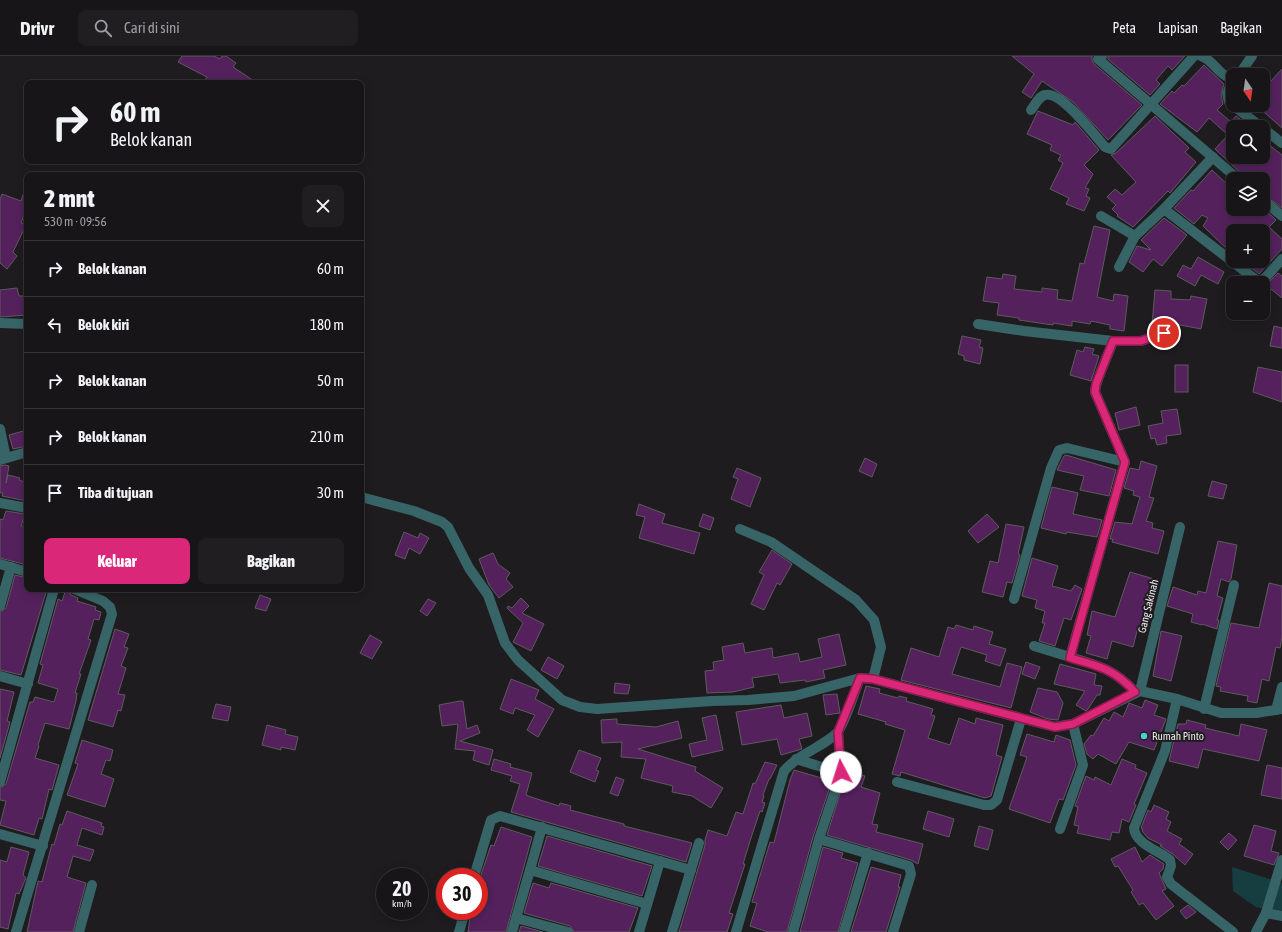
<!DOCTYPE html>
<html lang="id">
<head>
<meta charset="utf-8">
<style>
  :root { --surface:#171518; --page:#201e21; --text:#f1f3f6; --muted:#9e9fa2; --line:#363437; --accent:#db2777 }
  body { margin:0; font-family:"Asap Condensed",sans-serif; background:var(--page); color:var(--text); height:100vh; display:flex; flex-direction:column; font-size:15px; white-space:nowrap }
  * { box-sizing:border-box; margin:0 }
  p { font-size:13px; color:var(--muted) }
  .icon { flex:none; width:22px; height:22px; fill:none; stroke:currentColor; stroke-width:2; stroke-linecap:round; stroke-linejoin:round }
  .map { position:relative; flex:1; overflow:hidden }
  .drawer { position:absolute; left:24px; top:116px; width:340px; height:420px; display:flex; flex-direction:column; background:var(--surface); border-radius:8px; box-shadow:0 2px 10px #0003,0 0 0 1px var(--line) }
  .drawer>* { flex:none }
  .top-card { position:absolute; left:24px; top:24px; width:340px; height:84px; border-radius:8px; box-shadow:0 2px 10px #0003,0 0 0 1px var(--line); background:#171518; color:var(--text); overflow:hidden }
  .needle { width:26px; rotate:167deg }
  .controls { position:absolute; left:1226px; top:12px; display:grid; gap:8px }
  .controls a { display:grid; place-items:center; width:44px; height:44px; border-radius:8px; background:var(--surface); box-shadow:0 2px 10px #0003,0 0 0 1px var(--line); font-size:20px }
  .speed { position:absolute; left:376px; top:812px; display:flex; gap:8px; font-size:20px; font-weight:700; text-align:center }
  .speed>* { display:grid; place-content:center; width:52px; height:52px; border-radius:50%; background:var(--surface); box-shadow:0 2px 10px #0003,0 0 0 1px var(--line); line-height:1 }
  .speed small { font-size:10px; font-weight:400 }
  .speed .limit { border:6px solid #d22; background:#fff; color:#111 }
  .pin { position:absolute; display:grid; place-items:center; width:34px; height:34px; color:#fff; margin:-17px; border:2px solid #fff; border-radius:50%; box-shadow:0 1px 4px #0007 }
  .me { position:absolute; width:44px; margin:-22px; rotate:355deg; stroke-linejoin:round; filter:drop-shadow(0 0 3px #0008) }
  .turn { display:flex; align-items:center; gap:14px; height:84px; padding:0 20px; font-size:18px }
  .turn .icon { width:52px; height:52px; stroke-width:2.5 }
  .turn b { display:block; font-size:28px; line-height:34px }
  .round { display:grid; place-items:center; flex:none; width:42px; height:42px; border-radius:8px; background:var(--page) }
  .summary { display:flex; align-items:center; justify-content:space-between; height:68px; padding:0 20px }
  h1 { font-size:24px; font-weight:800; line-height:30px }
  .button { display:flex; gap:8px; margin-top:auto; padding:8px 20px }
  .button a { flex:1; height:46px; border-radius:8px; background:var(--accent); color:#fff; font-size:16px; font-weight:800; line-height:46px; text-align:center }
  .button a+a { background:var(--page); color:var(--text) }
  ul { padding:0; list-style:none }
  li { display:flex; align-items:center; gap:12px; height:56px; padding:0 20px; border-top:1px solid var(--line) }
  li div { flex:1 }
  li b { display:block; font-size:15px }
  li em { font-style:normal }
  header { display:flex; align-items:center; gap:24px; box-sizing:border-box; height:56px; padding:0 20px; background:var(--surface); border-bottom:1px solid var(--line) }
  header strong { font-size:19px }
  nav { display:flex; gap:22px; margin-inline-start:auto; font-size:14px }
  .search { width:280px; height:36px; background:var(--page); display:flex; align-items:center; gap:10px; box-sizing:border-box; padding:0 14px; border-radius:8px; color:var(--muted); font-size:15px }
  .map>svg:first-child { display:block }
  .water { fill:#163e41 }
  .building { fill:#54215d; stroke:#5e5a5f }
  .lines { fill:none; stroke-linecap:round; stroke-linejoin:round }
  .minor { stroke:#376567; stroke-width:10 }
  .tertiary { stroke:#376567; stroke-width:10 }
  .route-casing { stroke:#8e194d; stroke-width:10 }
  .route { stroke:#db2777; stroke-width:7 }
  .poi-dot { fill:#51ccd2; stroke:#1f1c20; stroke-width:1.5 }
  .labels { text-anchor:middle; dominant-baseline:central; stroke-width:4; stroke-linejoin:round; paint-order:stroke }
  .street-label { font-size:11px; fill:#eae7ea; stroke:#1f1c20 }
  .poi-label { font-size:11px; fill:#eae7ea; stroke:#1f1c20; text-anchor:start }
</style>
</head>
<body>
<header>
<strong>Drivr</strong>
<div class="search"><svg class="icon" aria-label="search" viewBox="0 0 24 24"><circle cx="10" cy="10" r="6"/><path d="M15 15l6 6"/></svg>Cari di sini</div>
<nav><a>Peta</a><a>Lapisan</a><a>Bagikan</a></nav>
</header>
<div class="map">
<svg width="1282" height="876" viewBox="0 0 1282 876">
  <rect width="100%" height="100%" fill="#1f1c20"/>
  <polygon class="water" points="1232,811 1282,827 1282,857 1256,851 1233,835"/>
  <g class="building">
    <polygon points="182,0 214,0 220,3 222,0 226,0 236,7 233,11 257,27 225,27 219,23 216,27 203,27 207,21 178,6"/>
    <polygon points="1012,0 1092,0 1092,4 1094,8 1142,49 1108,84 1073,46 1042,25 1031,42 1022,36 1034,18"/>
    <polygon points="1108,0 1185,0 1172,14 1168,10 1156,24 1160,28 1150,39 1108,3"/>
    <polygon points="1204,9 1224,28 1221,38 1223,48 1217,54 1231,66 1236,60 1244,66 1240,71 1233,71 1233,101 1263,101 1263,84 1282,99 1282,152 1263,138 1263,123 1247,123 1215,93 1228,79 1209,62 1197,76 1160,48 1172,35 1174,37 1182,29 1184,30"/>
    <polygon points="1282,13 1282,72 1257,50 1252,56 1244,49 1263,49 1263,20 1270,26"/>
    <polygon points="1038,55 1073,69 1075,66 1099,94 1084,109 1093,118 1085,132 1089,133 1086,140 1090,142 1084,155 1066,148 1069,142 1050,133 1063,107 1058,104 1061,99 1050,94 1052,89 1027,78"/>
    <polygon points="1155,60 1189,92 1185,96 1196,106 1170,137 1168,135 1133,171 1117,160 1118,159 1112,153 1116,149 1107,141 1115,133 1122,139 1136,126 1111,99 1116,97"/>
    <polygon points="1212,114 1228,129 1225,132 1233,139 1233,153 1263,152 1276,164 1269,171 1282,183 1282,193 1259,218 1243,205 1263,205 1263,175 1233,175 1233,191 1229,195 1203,170 1208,162 1202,159 1194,168 1174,152 1191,134 1193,135"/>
    <polygon points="26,130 27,152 21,167 26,169 13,196 17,200 7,213 0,207 0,143 2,138 21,145"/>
    <polygon points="1164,162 1187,179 1162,210 1153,203 1143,216 1129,206 1137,190 1151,194 1141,184"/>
    <polygon points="1094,170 1110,174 1097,241 1113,245 1114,238 1128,240 1124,275 1110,273 1110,269 1091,265 1090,268 1072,265 1072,270 1053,267 1053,269 1019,264 1019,262 997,259 999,247 983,245 987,221 1002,223 1003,218 1016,220 1014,233 1042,236 1042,232 1058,234 1057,243 1072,245 1080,207 1084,208"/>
    <polygon points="1198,201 1224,216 1218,228 1201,219 1195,230 1177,220 1183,209 1191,213"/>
    <polygon points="1278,217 1282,220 1282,242 1266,229"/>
    <polygon points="17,232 19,240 27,240 27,259 0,261 0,234"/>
    <polygon points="1155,234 1171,235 1171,243 1190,244 1191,240 1207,243 1201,273 1175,268 1175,271 1152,269"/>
    <polygon points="1274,270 1282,272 1282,292 1270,290"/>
    <polygon points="962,280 981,284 979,291 983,292 980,308 964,304 964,300 958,298"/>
    <polygon points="1085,291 1094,293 1092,298 1099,300 1091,325 1070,319 1077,294 1083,296"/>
    <rect x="1175" y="309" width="13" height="27"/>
    <polygon points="1258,311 1282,316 1282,346 1253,336"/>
    <polygon points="1136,351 1140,369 1119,374 1115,357"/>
    <polygon points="1177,353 1181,378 1166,380 1167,387 1157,389 1155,382 1151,383 1148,370 1163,367 1161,355"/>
    <polygon points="27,374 27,390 13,393 9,379"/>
    <polygon points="1066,399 1116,414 1109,440 1080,434 1084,420 1057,414 1064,400"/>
    <polygon points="865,402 877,408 872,421 859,415"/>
    <polygon points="1141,405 1157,410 1149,441 1154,442 1146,465 1153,467 1152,472 1164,475 1158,498 1112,486 1113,483 1110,483 1115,466 1132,468 1140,441 1133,439 1134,435 1124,432 1130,412 1139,414"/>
    <polygon points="5,409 9,410 6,427 8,419 20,422 19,424 27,427 27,445 2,440 3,437 0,437 0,410"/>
    <polygon points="737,412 761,422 750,451 731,443 738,423 733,421"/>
    <polygon points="1212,425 1227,429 1223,443 1208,440"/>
    <polygon points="1052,431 1078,437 1073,458 1102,464 1097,481 1067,476 1066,478 1041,472"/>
    <polygon points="639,448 665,458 662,467 700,477 694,498 639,482 645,461 636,459"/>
    <polygon points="6,455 25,458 21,470 27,471 27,509 0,502 0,463 3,464"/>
    <polygon points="703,458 714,462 710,474 699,470"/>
    <polygon points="987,458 999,471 978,487 968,475"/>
    <polygon points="1006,468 1024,471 1018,498 1020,499 1012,527 1007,526 1003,541 982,536 990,505 998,507"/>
    <polygon points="404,476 418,482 420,477 429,482 420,498 409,492 405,503 395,499"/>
    <polygon points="1218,485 1237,489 1231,523 1229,526 1221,523 1217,540 1223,542 1217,564 1219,564 1217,573 1202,568 1202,569 1191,566 1193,558 1167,550 1173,531 1197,539 1198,535 1206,537"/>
    <polygon points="772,494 792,508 780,529 777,527 764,554 751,548 764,519 759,516"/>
    <polygon points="493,497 498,508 510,517 506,523 513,531 499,542 489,529 479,503"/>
    <polygon points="1032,502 1058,510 1052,530 1071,535 1075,529 1082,533 1071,564 1064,562 1055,590 1039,585 1045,567 1042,567 1045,555 1035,552 1037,544 1022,540"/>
    <polygon points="1130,516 1154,523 1148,546 1153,547 1145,573 1138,571 1133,591 1112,585 1107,603 1086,597 1091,580 1087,579 1092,555 1115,561"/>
    <polygon points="15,519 27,522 27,533 47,533 21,619 0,614 0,556 6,552"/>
    <polygon points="1269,527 1282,530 1282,581 1280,592 1276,591 1269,625 1262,623 1257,647 1247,645 1248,640 1220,635 1221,631 1216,630 1231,567 1259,572"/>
    <polygon points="66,533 68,533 71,539 78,542 77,545 96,551 95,554 101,556 99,564 94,563 88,583 91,584 79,618 81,618 75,637 77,637 76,645 69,673 45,667 38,689 39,690 35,702 59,709 52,734 49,733 42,763 39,762 34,779 0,769 6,745 0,744 0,732 6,728 30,646 33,646 35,641 54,646 58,633 38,627 43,609 40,608 58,543 62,545"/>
    <polygon points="260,539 271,543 266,555 255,552"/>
    <polygon points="521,542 529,550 522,557 544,568 531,595 513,586 523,567 507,552 508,550 512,552"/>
    <polygon points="428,543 436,547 427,560 420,555"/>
    <polygon points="956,569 973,574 974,570 993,576 989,588 1006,593 1000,610 985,605 987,599 961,591 952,618 1000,631 1007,607 1022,611 1011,652 901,624 911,592 939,601 948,571 954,573"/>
    <polygon points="115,573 129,578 124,591 128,592 121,610 126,612 118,638 125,639 121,655 118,654 113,671 88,664"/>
    <polygon points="1161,575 1182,580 1171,625 1153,620"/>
    <polygon points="839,578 846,609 823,614 825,622 806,626 805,624 780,627 778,618 752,622 754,631 733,636 707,637 705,615 714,614 713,606 724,604 722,591 743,587 745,597 772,592 773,602 798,597 800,606 822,601 818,583"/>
    <polygon points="370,579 382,586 372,603 360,597"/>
    <polygon points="548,601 564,610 557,623 541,614"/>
    <polygon points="1026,606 1040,611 1035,623 1022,618"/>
    <polygon points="1060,608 1096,618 1094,629 1102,630 1100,639 1097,639 1088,653 1086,655 1076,649 1085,635 1054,628"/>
    <polygon points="511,623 539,634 535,643 554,653 538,681 527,674 535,659 515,652 513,658 500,653"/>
    <polygon points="615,627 630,629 628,638 614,637"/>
    <polygon points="866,630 880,633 879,637 898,642 899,640 907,642 906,645 933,653 931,659 935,660 928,682 950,689 959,662 975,668 976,662 1003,669 996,699 1002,701 991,740 985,742 901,716 900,720 892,718 905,674 885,668 886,666 858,658"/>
    <polygon points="1038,632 1057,636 1063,647 1058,664 1048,663 1030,656"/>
    <polygon points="0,633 14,636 7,665 10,666 0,702"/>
    <polygon points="837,638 840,657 826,659 823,639"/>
    <polygon points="1145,644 1158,649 1154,659 1166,663 1154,694 1129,686 1116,708 1098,698 1093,703 1087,698 1084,688 1091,679 1093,680 1104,662 1109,665 1114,656 1123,661 1129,647 1142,652"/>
    <polygon points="460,645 463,645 467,673 477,669 480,677 460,685 493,694 489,709 473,704 475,695 455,693 458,668 442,670 439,649"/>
    <polygon points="216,648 231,651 228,665 212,662"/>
    <polygon points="781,649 784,662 807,657 812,680 799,683 802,693 781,699 777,683 742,689 736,656"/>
    <polygon points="716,659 723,694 692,701 689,688 707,684 702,662"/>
    <polygon points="617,663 617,668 656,671 678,665 682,682 638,693 696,711 695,715 723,732 711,752 692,740 672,736 673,730 641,722 646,703 621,701 622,686 602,687 601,664"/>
    <polygon points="1187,664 1206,669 1205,672 1239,680 1241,668 1267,674 1259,705 1203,693 1198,712 1169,705 1178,668 1186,668"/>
    <polygon points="267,669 286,674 285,678 298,681 295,694 281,691 281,694 262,689"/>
    <polygon points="1027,678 1054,686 1056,679 1070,684 1076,709 1063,744 1059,743 1050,767 1009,753 1027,701 1020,699"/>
    <polygon points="82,684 113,694 110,705 106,704 101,718 114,723 105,751 67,739 78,708 75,707"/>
    <polygon points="579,694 601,702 596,714 599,715 595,726 570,716"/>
    <polygon points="494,703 511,708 510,711 532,717 526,739 531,741 559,750 560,747 571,750 570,754 624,768 624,770 692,787 686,806 511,756 520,728 510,725 512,720 491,714"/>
    <polygon points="1122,703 1136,709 1135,712 1147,717 1134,748 1136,749 1129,766 1122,763 1119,777 1112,776 1110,784 1077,777 1079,770 1074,769 1078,751 1075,750 1086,720 1094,724 1095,721 1111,729"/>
    <polygon points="765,706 777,709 770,723 769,723 763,739 764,740 762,746 765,747 762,756 760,755 750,785 743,808 745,808 729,857 733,858 727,876 679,876 705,789 705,784 708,774 727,780 736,756 743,758 753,727 755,728"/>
    <polygon points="1267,709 1282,712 1282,743 1261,739"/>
    <polygon points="794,714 832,725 813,781 787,876 768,876 750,870 757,847 752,846 770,786 774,787 790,724"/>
    <polygon points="847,715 865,720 861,731 880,737 872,768 878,769 876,776 923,788 918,808 911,804 827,779"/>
    <polygon points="616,721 624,724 618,740 610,737"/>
    <polygon points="1154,749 1169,756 1166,763 1171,766 1167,775 1182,783 1179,788 1193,798 1185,809 1174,799 1160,790 1162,789 1148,782 1142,775 1143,773 1141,772 1148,754 1151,756"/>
    <polygon points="67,755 102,767 101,770 104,771 102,779 82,772 77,789 94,794 90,805 73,800 67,821 86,827 73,876 27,876 38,825 42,826 52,788 54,789 60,768 62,769"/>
    <polygon points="928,755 954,763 949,781 923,773"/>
    <polygon points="1254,769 1276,775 1271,795 1279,797 1274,809 1244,800"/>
    <polygon points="979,770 993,774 988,794 974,790"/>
    <polygon points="501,771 532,781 506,876 468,876 471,855 479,855 479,825 491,789 494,790"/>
    <polygon points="1229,777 1237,784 1228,794 1220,786"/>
    <polygon points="547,780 652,810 642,840 538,810"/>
    <polygon points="11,791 29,796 23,819 26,822 19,838 16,837 8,873 0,871 0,804 7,806"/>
    <polygon points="823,791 843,797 841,802 858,807 838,876 800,876"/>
    <polygon points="1135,791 1142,806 1150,799 1164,808 1163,813 1159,817 1166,833 1162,835 1174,850 1156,864 1143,847 1139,849 1131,836 1133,834 1118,810 1115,811 1111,803"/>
    <polygon points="871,811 901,819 898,831 900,831 886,876 851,876"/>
    <polygon points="533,827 549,832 551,827 638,852 629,876 574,876 570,870 524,857"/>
    <polygon points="1188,849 1196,856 1186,863 1180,855"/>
    <polygon points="521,870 543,876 519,876"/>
  </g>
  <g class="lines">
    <g class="minor">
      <polyline points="1102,0 1098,3 1238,123"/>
      <path d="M1201 0C1214 4 1219 21 1233 22"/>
      <polyline points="1239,19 1252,0"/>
      <polyline points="1233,24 1227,37 1229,46 1261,71"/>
      <path d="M1031 54C1035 49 1039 40 1045 39 1061 34 1095 80 1105 91L1111 93 1194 0"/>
      <polyline points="1263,72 1282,87"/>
      <polyline points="1263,144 1282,160"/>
      <polyline points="1164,153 1255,223 1259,225 1265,222 1282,203"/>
      <polyline points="1101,160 1135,180"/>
      <polyline points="1119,211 1135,180 1164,153 1213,101"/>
      <polyline points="0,267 27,268"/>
      <path d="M978 268 1024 275 1113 285C1109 298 1095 325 1095 336L1125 406 1070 601C1099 610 1114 613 1135 636"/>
      <polyline points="1113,285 1141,285 1164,277"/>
      <polyline points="0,373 6,402"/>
      <polyline points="0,447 27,452"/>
      <polyline points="740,473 771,486 856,544 874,564 881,591 873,623"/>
      <polyline points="0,508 27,516"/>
      <polyline points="1014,543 1051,412 1059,394 1067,392 1125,406"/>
      <polyline points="0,550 11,511"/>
      <polyline points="1034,590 1070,601"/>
      <polyline points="0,620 28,628"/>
      <polyline points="1140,635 1180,471"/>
      <path d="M1177 643 1165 695 1134 772C1135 788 1160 795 1170 804L1171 810 1167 821 1171 828 1233 876"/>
      <polyline points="1204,653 1234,529"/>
      <polyline points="1276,654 1282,631"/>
      <polyline points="796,703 841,717"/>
      <polyline points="0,726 54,533"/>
      <polyline points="897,726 984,749 991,749 997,744 1021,663"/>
      <polyline points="1060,773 1083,709 1073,668"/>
      <polyline points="0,778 43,790"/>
      <polyline points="819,783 909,810 911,818 893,876"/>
      <polyline points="530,814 542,771"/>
      <polyline points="474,821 491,764 500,760 691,814"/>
      <polyline points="1266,857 1282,860"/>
      <polyline points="516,862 568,876"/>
      <polyline points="16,876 112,558 110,551 103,545 74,533"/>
      <polyline points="79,876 92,829"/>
      <polyline points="459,876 465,855"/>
      <polyline points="512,876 530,814 647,848"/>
      <polyline points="639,876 660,805"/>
      <polyline points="672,876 699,787"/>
      <polyline points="793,876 819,783 841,717 838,676"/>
      <polyline points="844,876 868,797"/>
      <polyline points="1256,876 1266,857 1282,804"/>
    </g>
    <g class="tertiary">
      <polyline points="0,404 27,396"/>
      <polyline points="361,441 414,455 442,466 448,471 469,512 488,539 505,587 518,604 562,644 580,651 597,653 712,645 748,644 794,640 860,622 873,623 1055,671 1073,668 1140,635 1177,643 1221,657 1256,657 1282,653"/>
      <path d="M736 876 784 715C798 698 821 692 837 677 845 668 855 634 860 622"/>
    </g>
  </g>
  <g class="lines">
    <defs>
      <path id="route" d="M841 716 838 676 860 622 873 623 1055 671 1073 668 1135 636C1114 613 1099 610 1070 602L1125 406 1095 336 1096 328 1113 285H1141L1164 277"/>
    </defs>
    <use href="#route" class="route-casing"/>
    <use href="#route" class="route"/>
  </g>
  <circle class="poi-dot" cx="1144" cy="680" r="4"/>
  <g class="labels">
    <g class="street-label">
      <text transform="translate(1148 550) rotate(-76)">Gang Sakinah</text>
    </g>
    <g class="poi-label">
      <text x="1152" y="680">Rumah Pinto</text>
    </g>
  </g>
</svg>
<div class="controls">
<a><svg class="needle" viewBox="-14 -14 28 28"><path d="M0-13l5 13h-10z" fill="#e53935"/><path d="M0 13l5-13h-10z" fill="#9e9fa2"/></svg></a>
<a><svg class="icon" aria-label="search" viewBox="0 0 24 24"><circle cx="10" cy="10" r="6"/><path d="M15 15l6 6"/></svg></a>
<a><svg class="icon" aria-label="layers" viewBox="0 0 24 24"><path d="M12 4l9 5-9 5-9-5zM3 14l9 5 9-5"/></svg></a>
<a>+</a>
<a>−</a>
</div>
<div class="speed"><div>20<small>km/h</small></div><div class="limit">30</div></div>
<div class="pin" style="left:1164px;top:277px;background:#d93025"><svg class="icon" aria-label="arrive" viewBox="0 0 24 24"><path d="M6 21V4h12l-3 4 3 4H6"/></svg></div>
<svg class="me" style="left:841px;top:716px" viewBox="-20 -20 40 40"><circle r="19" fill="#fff"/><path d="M0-13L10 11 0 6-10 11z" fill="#db2777"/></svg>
<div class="top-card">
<div class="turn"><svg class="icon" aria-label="right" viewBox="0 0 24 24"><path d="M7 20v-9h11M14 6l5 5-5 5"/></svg><div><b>60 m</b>Belok kanan</div></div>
</div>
<section class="drawer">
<div class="summary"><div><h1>2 mnt</h1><p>530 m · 09:56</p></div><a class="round"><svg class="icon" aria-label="close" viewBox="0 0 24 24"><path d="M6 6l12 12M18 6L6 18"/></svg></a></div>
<ul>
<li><svg class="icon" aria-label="right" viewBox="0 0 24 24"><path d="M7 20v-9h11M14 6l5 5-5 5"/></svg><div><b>Belok kanan</b></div><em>60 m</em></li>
<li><svg class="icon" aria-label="left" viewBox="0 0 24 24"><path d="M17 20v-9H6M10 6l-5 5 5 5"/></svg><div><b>Belok kiri</b></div><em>180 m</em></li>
<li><svg class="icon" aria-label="right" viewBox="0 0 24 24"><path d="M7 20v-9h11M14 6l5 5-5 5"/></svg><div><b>Belok kanan</b></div><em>50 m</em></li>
<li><svg class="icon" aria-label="right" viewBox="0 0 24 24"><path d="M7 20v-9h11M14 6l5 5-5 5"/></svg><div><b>Belok kanan</b></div><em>210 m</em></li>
<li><svg class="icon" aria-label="arrive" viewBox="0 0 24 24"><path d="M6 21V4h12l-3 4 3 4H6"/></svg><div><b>Tiba di tujuan</b></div><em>30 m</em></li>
</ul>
<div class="button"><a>Keluar</a><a>Bagikan</a></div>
</section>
</div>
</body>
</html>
